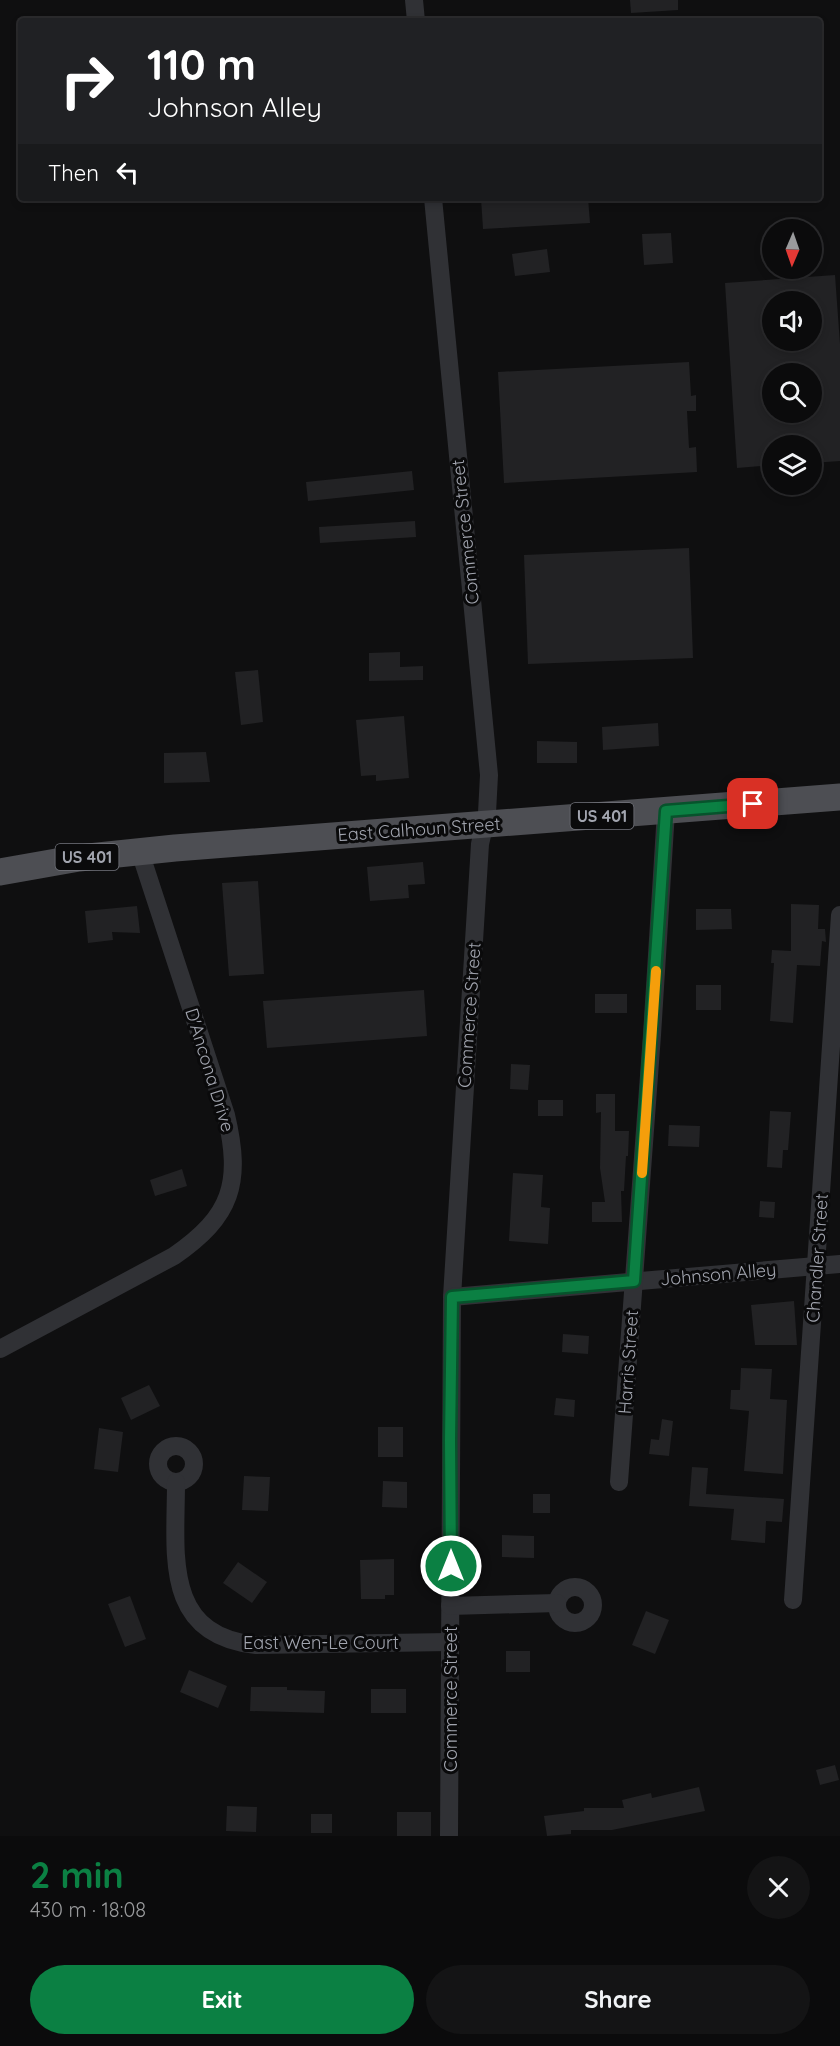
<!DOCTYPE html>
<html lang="en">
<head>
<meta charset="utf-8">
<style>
  :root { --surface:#0b0b0c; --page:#141415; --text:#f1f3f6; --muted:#9a9b9d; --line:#2b2b2d; --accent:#0b8043 }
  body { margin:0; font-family:Quicksand,sans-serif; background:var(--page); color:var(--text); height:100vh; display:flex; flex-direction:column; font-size:22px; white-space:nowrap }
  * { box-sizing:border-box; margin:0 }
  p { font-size:20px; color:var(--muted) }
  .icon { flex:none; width:33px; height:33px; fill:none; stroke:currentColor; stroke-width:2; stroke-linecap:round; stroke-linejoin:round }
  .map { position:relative; height:1836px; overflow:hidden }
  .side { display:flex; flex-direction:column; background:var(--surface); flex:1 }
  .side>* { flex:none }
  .banner { position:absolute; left:18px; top:18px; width:804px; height:183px; border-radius:6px; box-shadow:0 3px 9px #0003,0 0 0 2px var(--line); background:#202124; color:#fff; overflow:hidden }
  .needle { width:39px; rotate:182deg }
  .tools { position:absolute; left:762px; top:219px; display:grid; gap:12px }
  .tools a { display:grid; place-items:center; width:60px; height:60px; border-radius:50%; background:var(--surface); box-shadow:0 3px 9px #0003,0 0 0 2px var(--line); font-size:30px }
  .pin { position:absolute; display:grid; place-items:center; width:51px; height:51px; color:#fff; margin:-26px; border-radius:12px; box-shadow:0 3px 9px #0006 }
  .me { position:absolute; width:66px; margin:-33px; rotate:0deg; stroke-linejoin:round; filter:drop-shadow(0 0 4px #0008) }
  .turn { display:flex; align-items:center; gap:21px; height:126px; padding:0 30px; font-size:27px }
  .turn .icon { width:78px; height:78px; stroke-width:2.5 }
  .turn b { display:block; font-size:42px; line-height:51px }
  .then { display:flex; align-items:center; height:57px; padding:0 30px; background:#0003; gap:12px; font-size:22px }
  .round { display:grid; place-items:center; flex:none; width:63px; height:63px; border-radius:32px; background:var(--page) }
  .head { display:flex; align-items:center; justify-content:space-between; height:102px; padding:0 30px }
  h1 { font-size:36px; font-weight:700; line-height:45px; color:var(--accent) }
  .cta { display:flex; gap:12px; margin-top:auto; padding:12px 30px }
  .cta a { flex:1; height:69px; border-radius:36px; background:var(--accent); color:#fff; font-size:24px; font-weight:700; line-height:69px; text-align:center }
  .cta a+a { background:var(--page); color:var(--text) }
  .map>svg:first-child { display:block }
  .building { fill:#222224; fill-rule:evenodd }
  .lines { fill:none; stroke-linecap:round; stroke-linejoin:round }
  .minor { stroke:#303135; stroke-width:18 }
  .primary { stroke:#4d4e53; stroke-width:27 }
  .route-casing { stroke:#07532c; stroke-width:15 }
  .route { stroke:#0b8043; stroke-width:10 }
  .slow { stroke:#f59e0b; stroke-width:10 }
  .labels { text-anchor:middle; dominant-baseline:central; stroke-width:6; stroke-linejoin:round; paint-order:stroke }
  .shield { fill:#0a0a0b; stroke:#74767e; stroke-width:1.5 }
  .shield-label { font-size:16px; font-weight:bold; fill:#a2a5af }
  .street-label { font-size:18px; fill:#a2a5af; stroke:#0a0a0b }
</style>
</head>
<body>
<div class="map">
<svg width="840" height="1836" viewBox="0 0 840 1836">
  <rect width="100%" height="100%" fill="#0f0f10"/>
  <g class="building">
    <polygon points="630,0 678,0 678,10 631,13"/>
    <polygon points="481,198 588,198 590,223 483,229"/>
    <polygon points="671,233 673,263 644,265 642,234"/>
    <polygon points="547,249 550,272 515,276 512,254"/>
    <path d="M835 275 840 344V461L812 463V446H772V465L737 468 725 283ZM772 302H812V340H772ZM772 374H812V412H772Z"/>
    <polygon points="689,362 691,396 696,395 696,411 687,411 689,448 696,447 697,472 504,483 498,372"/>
    <polygon points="412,471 414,490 308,501 306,482"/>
    <polygon points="415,521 416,537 320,543 319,527"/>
    <polygon points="689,548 693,658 528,664 524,555"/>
    <polygon points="400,652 400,667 423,666 423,680 369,681 369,653"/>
    <polygon points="258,670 263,722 241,725 235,672"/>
    <polygon points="404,716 409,778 376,781 376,775 361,776 356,720"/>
    <polygon points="658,723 659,746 603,750 602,727"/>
    <polygon points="537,741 577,742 577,763 537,763"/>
    <polygon points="206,752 210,782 164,783 164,753"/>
    <polygon points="423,862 425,884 408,885 409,898 370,901 367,867"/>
    <polygon points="258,881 264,974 229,976 222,883"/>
    <polygon points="791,904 819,905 818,929 825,929 826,942 822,941 820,966 797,965 793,1023 770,1021 774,963 771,963 772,950 791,951"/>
    <polygon points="137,906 140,933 112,932 113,940 88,943 85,911"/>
    <polygon points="696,909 731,909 732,929 696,930"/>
    <rect x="696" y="985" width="25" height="25"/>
    <polygon points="424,990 427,1036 267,1048 263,1001"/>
    <rect x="595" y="994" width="32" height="19"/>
    <polygon points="511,1064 530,1065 528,1090 510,1089"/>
    <polygon points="596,1094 615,1094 615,1131 629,1131 628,1156 626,1156 624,1191 621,1191 622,1222 592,1222 592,1202 605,1202 600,1168 601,1112 596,1113"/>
    <rect x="538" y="1100" width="25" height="16"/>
    <polygon points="770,1111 791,1112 788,1150 783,1150 782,1168 767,1167"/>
    <polygon points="669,1125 700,1126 699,1147 668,1146"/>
    <polygon points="182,1169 187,1186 155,1196 150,1180"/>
    <polygon points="513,1173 543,1175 541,1207 550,1208 548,1244 509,1241"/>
    <polygon points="760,1201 775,1202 774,1218 759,1217"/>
    <polygon points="794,1301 797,1345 755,1345 751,1305"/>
    <polygon points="563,1334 589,1336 588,1354 562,1352"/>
    <polygon points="741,1368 772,1369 770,1399 787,1400 783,1474 744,1471 749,1411 730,1409 731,1390 740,1390"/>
    <polygon points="149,1385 160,1406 131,1420 121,1398"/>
    <polygon points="556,1398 575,1400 574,1417 554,1415"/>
    <polygon points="662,1419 673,1421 669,1456 649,1454 651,1439 659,1440"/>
    <rect x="378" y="1427" width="25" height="30"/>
    <polygon points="99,1428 123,1432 118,1472 94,1469"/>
    <polygon points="692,1467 708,1468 706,1494 784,1499 782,1522 766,1521 765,1543 731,1540 734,1509 689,1506"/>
    <polygon points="244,1476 270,1477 268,1511 242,1510"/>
    <polygon points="383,1481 407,1482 407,1508 382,1507"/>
    <rect x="533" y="1494" width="17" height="19"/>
    <polygon points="502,1535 534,1536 534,1558 502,1557"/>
    <polygon points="394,1559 394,1595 385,1595 385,1599 361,1599 360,1560"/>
    <polygon points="238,1562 267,1582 252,1603 223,1583"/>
    <polygon points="130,1596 146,1639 125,1647 108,1604"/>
    <polygon points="646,1611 669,1620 655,1654 632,1645"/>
    <rect x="506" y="1651" width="24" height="21"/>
    <polygon points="189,1670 227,1686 218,1708 180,1692"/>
    <polygon points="251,1687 287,1687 287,1690 325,1691 324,1713 250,1711"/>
    <rect x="371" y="1689" width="35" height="24"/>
    <polygon points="835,1765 839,1780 820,1785 816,1770"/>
    <polygon points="699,1787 705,1811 612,1830 571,1830 571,1834 547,1836 544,1816 584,1811 584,1808 624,1808 622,1800 651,1793 652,1798"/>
    <polygon points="227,1806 257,1807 256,1832 226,1831"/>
    <rect x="397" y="1812" width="34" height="24"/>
    <rect x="311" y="1814" width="21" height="19"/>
  </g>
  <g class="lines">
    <g class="minor">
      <polyline points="414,0 416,21"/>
      <polyline points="433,198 489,775 487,813 480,844 452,1297 449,1836"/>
      <polyline points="452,1297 840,1264"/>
      <path d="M0 1349 174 1256C232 1216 242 1183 226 1115L140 852"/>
      <circle cx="176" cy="1464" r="18"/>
      <path d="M176 1482C176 1554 162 1635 256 1645L450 1642"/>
      <polyline points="619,1482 652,1035 666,811"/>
      <circle cx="575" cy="1605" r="18"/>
      <polyline points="793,1600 840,915"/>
      <polyline points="450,1606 557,1603"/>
    </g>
    <polyline class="primary" points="0,872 79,858 175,848 840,797"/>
  </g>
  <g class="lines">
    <defs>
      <polyline id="route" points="451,1566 450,1440 452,1297 634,1281 666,811 753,804"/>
    </defs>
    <use href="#route" class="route-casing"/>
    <use href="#route" class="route"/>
    <polyline class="slow" points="642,1173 656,971"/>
  </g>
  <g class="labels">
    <g class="shield">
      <rect x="570.5" y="803" width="63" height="26" rx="4.5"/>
      <rect x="55.5" y="844" width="63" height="26" rx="4.5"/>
    </g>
    <g class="shield-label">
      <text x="602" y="816">US 401</text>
      <text x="87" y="857">US 401</text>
    </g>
    <g class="street-label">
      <text transform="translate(465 532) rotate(-96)">Commerce Street</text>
      <text transform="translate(419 829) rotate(-4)">East Calhoun Street</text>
      <text transform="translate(469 1015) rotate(-86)">Commerce Street</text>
      <text transform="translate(210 1070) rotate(73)">D'Ancona Drive</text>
      <text transform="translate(817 1258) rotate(-86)">Chandler Street</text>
      <text transform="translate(718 1274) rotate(-5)">Johnson Alley</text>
      <text transform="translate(628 1362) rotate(-86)">Harris Street</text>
      <text x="321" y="1642">East Wen-Le Court</text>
      <text transform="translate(450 1699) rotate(-90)">Commerce Street</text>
    </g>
  </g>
</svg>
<div class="tools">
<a><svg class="needle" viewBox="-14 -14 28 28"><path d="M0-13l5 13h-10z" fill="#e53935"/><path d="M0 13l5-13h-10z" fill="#9a9b9d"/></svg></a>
<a><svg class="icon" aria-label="sound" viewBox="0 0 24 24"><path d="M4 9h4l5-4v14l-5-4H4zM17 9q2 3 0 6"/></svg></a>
<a><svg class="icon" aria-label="search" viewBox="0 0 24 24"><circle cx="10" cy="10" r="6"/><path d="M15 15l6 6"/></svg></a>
<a><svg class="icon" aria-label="layers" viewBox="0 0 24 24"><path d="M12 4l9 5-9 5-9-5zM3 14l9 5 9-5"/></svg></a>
</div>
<div class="pin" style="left:753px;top:804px;background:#d93025"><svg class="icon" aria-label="arrive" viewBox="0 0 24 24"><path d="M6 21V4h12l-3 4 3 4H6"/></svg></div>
<svg class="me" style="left:451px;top:1566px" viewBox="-20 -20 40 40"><circle r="17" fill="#0b8043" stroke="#fff" stroke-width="3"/><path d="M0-11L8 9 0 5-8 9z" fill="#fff"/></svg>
<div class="banner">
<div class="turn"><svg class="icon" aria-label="right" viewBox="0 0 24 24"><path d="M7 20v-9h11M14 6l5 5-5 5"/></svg><div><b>110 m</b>Johnson Alley</div></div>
<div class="then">Then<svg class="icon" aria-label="left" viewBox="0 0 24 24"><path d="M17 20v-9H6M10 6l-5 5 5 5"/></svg></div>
</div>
</div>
<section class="side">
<div class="head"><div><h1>2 min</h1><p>430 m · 18:08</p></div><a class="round"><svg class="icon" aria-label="close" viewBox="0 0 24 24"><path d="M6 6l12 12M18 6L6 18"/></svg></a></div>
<div class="cta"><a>Exit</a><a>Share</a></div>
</section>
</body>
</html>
